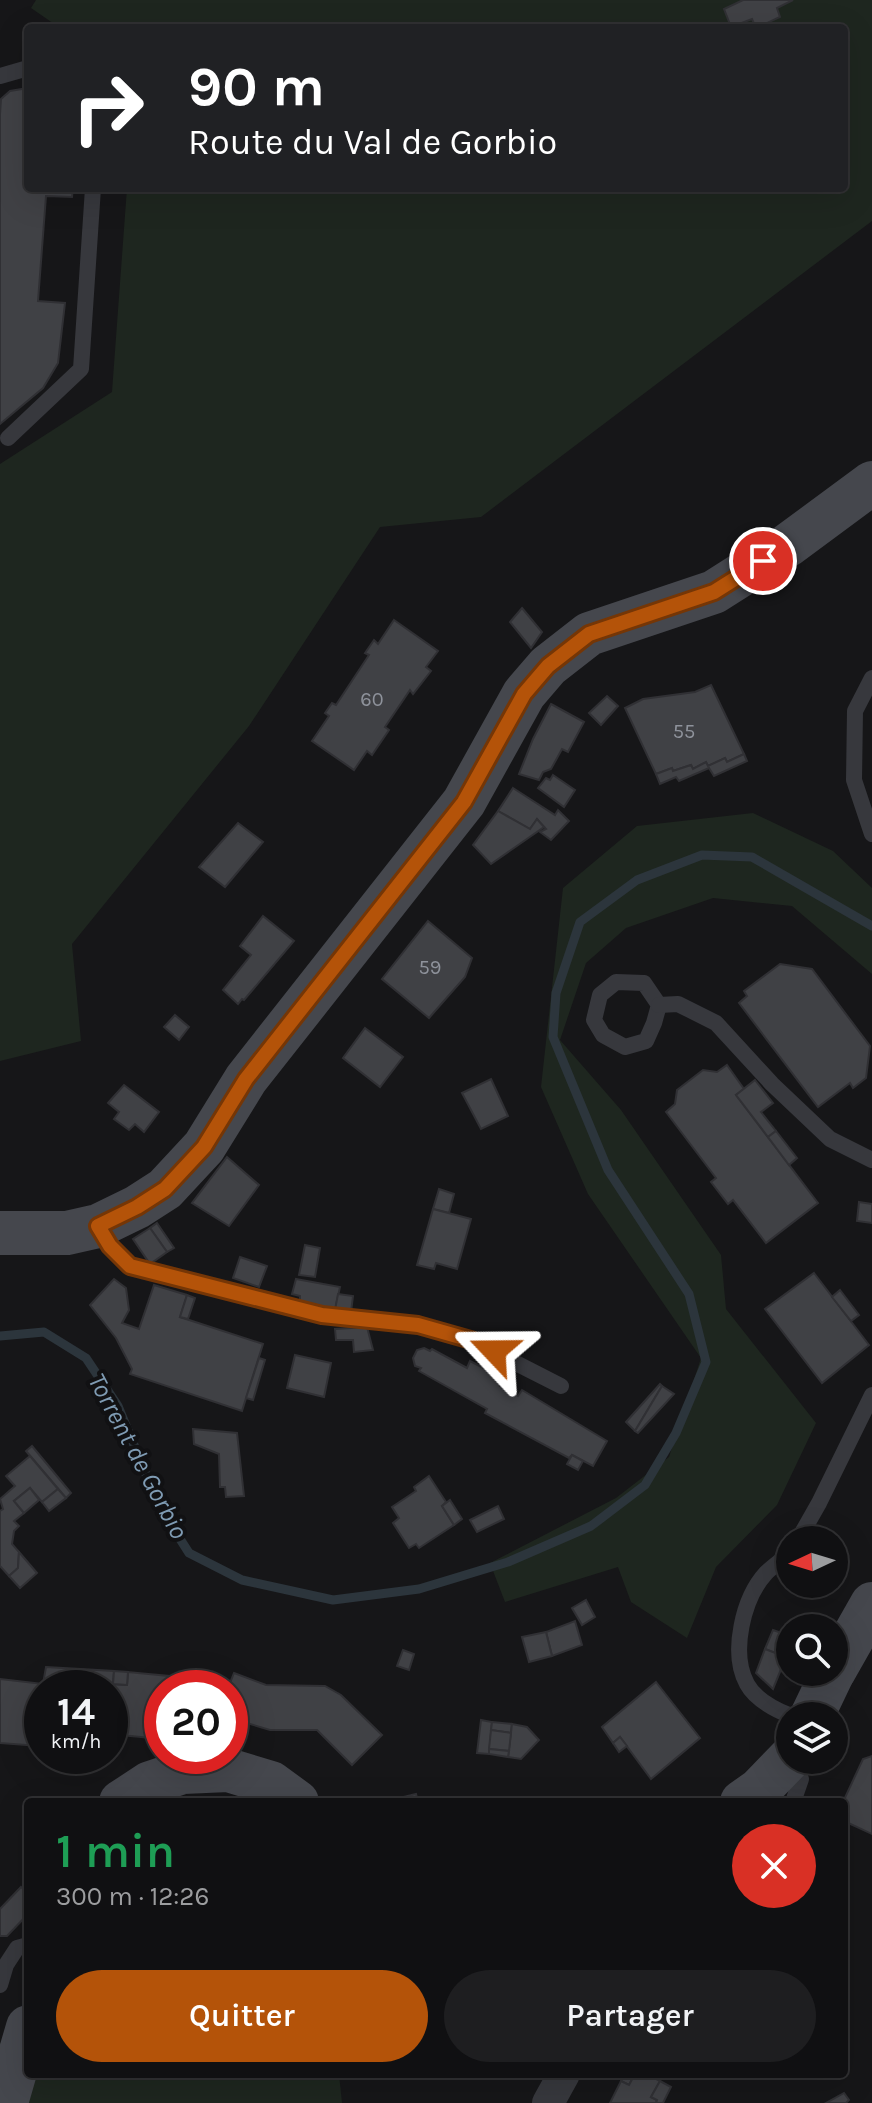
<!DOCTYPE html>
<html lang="fr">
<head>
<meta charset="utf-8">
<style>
  :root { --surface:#101012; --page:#1e1e20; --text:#f1f3f6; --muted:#9c9d9f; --line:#303032; --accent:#b45309 }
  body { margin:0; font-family:Karla,sans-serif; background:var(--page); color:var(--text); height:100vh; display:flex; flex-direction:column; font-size:30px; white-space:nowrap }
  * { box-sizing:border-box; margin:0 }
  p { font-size:26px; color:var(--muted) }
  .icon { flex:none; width:44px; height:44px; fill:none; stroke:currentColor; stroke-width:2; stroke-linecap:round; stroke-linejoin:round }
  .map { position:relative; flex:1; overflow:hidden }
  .drawer { position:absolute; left:24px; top:1798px; width:824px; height:280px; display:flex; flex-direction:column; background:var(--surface); border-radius:8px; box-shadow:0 8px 32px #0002,0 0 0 2px var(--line) }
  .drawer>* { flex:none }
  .banner { position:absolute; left:24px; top:24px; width:824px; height:168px; border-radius:8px; box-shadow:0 8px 32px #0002,0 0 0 2px var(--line); background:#202124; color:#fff; overflow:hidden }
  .needle { width:52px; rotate:266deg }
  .tools { position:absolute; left:776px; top:1526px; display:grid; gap:16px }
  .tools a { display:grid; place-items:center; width:72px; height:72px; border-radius:50%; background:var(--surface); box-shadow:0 8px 32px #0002,0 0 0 2px var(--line); font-size:40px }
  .speed { position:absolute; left:24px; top:1670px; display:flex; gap:16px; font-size:40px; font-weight:700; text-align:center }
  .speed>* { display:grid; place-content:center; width:104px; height:104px; border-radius:50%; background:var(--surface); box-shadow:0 8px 32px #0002,0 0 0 2px var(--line); line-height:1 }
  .speed small { font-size:20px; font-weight:400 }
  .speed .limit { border:12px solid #d22; background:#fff; color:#111 }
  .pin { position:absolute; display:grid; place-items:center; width:68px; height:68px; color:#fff; margin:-34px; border:4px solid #fff; border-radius:50%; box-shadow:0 2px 8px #0007 }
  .me { position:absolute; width:88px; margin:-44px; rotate:293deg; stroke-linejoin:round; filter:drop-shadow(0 0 6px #0008) }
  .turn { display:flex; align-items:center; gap:28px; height:168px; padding:0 32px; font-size:36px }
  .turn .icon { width:104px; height:104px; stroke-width:2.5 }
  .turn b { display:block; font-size:56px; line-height:68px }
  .round { display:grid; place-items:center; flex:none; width:84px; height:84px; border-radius:42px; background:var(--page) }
  .summary { display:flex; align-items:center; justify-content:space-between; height:136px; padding:0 32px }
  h1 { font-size:48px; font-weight:600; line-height:60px; color:#1e9e55 }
  .action { display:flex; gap:16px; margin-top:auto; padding:16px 32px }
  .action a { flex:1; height:92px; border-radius:48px; background:var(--accent); color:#fff; font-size:32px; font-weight:600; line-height:92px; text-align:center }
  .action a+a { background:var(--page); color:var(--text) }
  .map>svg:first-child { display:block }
  .green { fill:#1e261f }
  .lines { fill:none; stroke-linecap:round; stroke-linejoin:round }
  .stream { stroke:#2c353c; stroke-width:9 }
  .building { fill:#404145; stroke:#303034; stroke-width:2 }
  .lane { stroke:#37383d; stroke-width:16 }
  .street { stroke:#37383d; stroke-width:32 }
  .secondary { stroke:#45474d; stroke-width:44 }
  .route-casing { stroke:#753606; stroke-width:20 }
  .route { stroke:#b45309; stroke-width:14 }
  .labels { text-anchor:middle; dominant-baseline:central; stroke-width:8; stroke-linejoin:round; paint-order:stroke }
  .number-label { font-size:20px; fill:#8e929b }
  .water-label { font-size:26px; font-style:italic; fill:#7f9bb3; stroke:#111113 }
</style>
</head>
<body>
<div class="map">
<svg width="872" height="2103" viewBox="0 0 872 2103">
  <rect width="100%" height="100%" fill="#161618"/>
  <g class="green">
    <polygon points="36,0 872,0 872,221 481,517 380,527 249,726 72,944 81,1041 0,1061 0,464 112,392 127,188 844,188 844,28 60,28 31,8"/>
    <polygon points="753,813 833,851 872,888 872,974 792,906 713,898 626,928 586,963 560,1040 621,1110 721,1255 726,1309 816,1423 777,1505 716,1567 687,1638 631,1602 618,1567 505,1602 490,1563 616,1498 669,1457 701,1358 588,1194 541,1087 563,888 637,826"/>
    <polygon points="28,2038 28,2074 339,2074 342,2103 0,2103 0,2043"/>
  </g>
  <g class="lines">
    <polyline class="stream" points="0,1336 44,1332 86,1358 118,1406 159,1506 189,1553 242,1580 333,1600 419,1589 508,1562 591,1526 645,1485 676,1433 706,1362 689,1294 608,1170 553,1037 556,993 580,922 637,880 702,855 752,857 872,926"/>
  </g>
  <g class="building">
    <polygon points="743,0 793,0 777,8 780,17 756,28 752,19 731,27 724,9"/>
    <polygon points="28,88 28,188 73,188 72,197 46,196 38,301 65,303 58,363 43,388 0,424 0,114 1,99 10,91"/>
    <polygon points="522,608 542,632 531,648 510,622"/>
    <polygon points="394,620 438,651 426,667 431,671 413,694 410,690 385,727 389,730 372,755 367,751 354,770 312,741 329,716 325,713 332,703 336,705 369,655 365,653 374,640 378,644"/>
    <polygon points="711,685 744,754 727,762 725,758 708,766 706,762 693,769 691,765 673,771 672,768 656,774 625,708 643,699 695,692"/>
    <polygon points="607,696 618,706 601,725 589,713"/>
    <polygon points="551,704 584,722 568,752 562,749 551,769 543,772 539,780 519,774 533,739"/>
    <polygon points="744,754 747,761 714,776 709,768 679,781 676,777 660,784 656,774 672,768 673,771 691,765 693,769 706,762 708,766 725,758 727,762"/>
    <polygon points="553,775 575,790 564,807 538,788 546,778 550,780"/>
    <polygon points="513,788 555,815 558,810 569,821 551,840 540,832 546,829 537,819 530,829 498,811"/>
    <polygon points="498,811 530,829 537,819 544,827 491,864 473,845"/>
    <polygon points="238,823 263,842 225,887 199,867"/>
    <polygon points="263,916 294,941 244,1000 242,999 238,1004 223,990 251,955 240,946"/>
    <polygon points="428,921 472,958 465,977 429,1018 382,979"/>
    <polygon points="780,964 812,969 870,1046 866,1078 853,1088 850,1083 818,1107 739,1003 747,996 744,991"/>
    <polygon points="175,1015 189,1027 179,1040 164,1027"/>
    <polygon points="365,1028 403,1057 380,1087 343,1058"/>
    <polygon points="727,1065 744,1089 736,1095 818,1203 766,1243 733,1200 728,1204 711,1182 716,1178 666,1112 675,1104 677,1090 703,1070 717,1072"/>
    <polygon points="491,1079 508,1116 481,1129 462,1093"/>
    <polygon points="755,1080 773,1103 761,1112 776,1131 768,1137 736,1095"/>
    <polygon points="124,1085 159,1112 144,1132 135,1124 129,1130 114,1119 119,1112 108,1103"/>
    <polygon points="776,1131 797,1158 789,1165 768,1137"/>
    <polygon points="227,1157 259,1185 229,1226 192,1203"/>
    <polygon points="439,1189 454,1194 449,1213 433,1209"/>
    <polygon points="859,1202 872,1204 872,1223 857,1221"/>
    <polygon points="433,1209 471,1219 457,1269 436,1263 434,1269 417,1265"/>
    <polygon points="157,1223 174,1248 167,1252 150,1228"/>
    <polygon points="150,1228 167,1252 150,1264 133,1239"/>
    <polygon points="305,1245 320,1248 315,1277 299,1275"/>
    <polygon points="240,1257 267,1266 259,1287 233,1278"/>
    <polygon points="814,1273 869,1345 822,1383 765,1309"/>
    <polygon points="114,1279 126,1288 129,1310 122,1323 139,1329 154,1285 187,1295 180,1317 263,1344 242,1411 130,1374 132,1369 116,1338 90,1305"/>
    <polygon points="296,1279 340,1287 335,1310 300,1301 300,1296 292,1294"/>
    <polygon points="840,1290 859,1315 851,1321 832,1297"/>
    <polygon points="338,1294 353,1296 351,1312 335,1310"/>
    <polygon points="187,1295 195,1298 188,1319 180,1317"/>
    <polygon points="367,1327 373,1350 354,1352 353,1340 336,1340 335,1329"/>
    <polygon points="424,1348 430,1351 432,1349 467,1368 470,1361 503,1378 500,1386 518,1396 522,1390 607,1441 593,1466 572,1455 569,1458 485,1413 487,1409 419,1371 421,1368 415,1366 413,1358 417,1350"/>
    <polygon points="295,1355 331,1363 324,1397 287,1388"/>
    <polygon points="259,1358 265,1360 253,1400 246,1398"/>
    <polygon points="660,1384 662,1386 635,1431 626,1422"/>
    <polygon points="662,1386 674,1394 638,1433 635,1431"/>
    <polygon points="193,1429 237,1433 244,1496 226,1497 225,1487 220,1487 219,1454 194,1444"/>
    <polygon points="32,1446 71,1493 66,1498 26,1451"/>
    <polygon points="572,1455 583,1461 578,1470 567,1464"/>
    <polygon points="30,1456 58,1489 42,1502 30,1488 14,1501 24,1513 14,1521 19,1526 14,1531 12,1544 19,1552 18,1568 9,1576 0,1566 0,1511 3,1509 0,1499 15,1486 6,1476"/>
    <polygon points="429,1476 446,1502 442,1506 454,1525 419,1548 416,1544 409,1548 393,1523 399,1518 392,1507 416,1491 414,1487"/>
    <polygon points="30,1488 39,1500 24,1513 14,1501"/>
    <polygon points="58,1489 66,1498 49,1511 42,1502"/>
    <polygon points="450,1500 462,1519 454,1525 442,1506"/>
    <polygon points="498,1506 504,1519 477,1532 470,1520"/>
    <polygon points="19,1552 37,1573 20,1588 9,1576 18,1568"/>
    <polygon points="586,1600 595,1617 582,1625 572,1608"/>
    <polygon points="575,1621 582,1645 552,1656 546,1632"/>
    <polygon points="773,1630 790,1636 790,1659 765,1649"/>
    <polygon points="546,1632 552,1656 529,1662 522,1637"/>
    <polygon points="765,1649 786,1657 773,1689 756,1673"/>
    <polygon points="403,1650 414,1654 409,1670 397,1666"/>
    <polygon points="46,1667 114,1671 113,1684 127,1685 128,1672 169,1676 167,1688 162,1688 161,1739 110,1734 110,1688 42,1688 42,1728 39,1746 0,1743 0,1679 43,1684"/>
    <polygon points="114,1671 128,1672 127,1685 113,1684"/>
    <polygon points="234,1673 266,1685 325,1686 341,1695 382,1735 352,1765 317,1730 270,1730 230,1718 228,1688"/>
    <polygon points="656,1682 700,1738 651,1779 620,1737 613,1743 602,1727"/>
    <polygon points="481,1720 492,1722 489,1754 477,1753"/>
    <polygon points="492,1722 512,1724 511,1733 491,1730"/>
    <polygon points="512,1724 527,1727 539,1740 521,1759 508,1757"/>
    <polygon points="491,1730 511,1733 509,1751 489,1749"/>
    <polygon points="620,1737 627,1746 619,1752 613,1743"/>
    <polygon points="489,1749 509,1751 508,1757 489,1754"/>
    <polygon points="872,1756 872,1834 844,1821 843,1802 863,1759"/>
    <polygon points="416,1794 418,1802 383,1802"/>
    <polygon points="21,1887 28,1893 28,1914 7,1936 0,1936 0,1909"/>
    <polygon points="625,2074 635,2074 629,2085 621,2081"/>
    <polygon points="635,2074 647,2074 660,2081 651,2097 657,2100 656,2103 610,2103 621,2081 629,2085"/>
    <polygon points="660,2081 671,2087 663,2103 656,2103 657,2100 651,2097"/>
    <polygon points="844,2093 849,2100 846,2103 826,2103"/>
  </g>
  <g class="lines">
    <g class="lane">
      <polyline points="0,76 28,68"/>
      <polyline points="8,438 81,369 93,188"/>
      <polyline points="872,678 855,711 854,780 872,834"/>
      <polygon points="616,982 644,983 659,1005 654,1023 646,1041 625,1047 603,1035 594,1020 600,995"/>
      <polyline points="659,1005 678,1004 716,1023 772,1084 830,1139 872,1160"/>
      <polyline points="99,1228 110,1246 130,1266 322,1315 418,1325 471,1340 561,1386"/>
      <polyline points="798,1540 819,1503 872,1395"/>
      <path d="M790 1553C782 1560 773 1566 766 1573 743 1598 730 1653 747 1684 755 1699 776 1710 791 1716"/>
      <polyline points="793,1760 801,1779 793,1802"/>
      <polyline points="0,1985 6,1965 17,1948 28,1945"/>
    </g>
    <polyline class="street" points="548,2103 564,2074"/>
    <g class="secondary">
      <polyline points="0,1233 67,1233 98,1226 137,1207 165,1189 204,1147 246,1079 464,802 524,694 548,666 589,634 714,592 788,545 872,483"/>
      <polyline points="834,1671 872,1604"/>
      <polyline points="812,1716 833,1672"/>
      <polyline points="121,1802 150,1783 183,1772 228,1770 271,1783 297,1802"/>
      <polyline points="742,1802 759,1790 790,1758"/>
      <polyline points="6,2103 28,2027"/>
    </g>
  </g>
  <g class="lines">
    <defs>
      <polyline id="route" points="494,1351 471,1340 418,1325 322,1315 130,1266 110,1246 98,1226 137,1207 165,1189 204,1147 246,1079 464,802 524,694 548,666 589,634 714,592 763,561"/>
    </defs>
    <use href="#route" class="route-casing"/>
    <use href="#route" class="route"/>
  </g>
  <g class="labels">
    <g class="number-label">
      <text x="372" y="699">60</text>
      <text x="684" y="731">55</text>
      <text x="430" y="967">59</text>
    </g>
    <g class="water-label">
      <text transform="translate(138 1456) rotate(62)">Torrent de Gorbio</text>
    </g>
  </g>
</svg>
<div class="tools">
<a><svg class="needle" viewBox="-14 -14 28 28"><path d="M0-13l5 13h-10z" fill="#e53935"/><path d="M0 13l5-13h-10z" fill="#9c9d9f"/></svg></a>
<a><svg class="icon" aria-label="search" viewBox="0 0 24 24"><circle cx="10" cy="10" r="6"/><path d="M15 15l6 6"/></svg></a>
<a><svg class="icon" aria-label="layers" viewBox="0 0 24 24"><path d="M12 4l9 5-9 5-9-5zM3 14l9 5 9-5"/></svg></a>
</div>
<div class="speed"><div>14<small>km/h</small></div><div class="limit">20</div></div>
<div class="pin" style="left:763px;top:561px;background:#d93025"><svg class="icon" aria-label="arrive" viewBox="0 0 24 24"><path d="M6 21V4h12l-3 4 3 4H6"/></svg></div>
<svg class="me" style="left:494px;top:1351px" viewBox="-20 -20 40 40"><path d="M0-17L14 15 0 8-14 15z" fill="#b45309" stroke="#fff" stroke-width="4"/></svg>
<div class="banner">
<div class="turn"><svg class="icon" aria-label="right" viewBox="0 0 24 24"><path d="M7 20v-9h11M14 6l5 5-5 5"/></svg><div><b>90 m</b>Route du Val de Gorbio</div></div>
</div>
<section class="drawer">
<div class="summary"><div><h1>1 min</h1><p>300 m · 12:26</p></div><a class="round" style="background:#d93025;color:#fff"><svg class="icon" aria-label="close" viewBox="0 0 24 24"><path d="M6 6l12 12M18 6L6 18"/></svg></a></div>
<div class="action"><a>Quitter</a><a>Partager</a></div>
</section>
</div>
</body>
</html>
